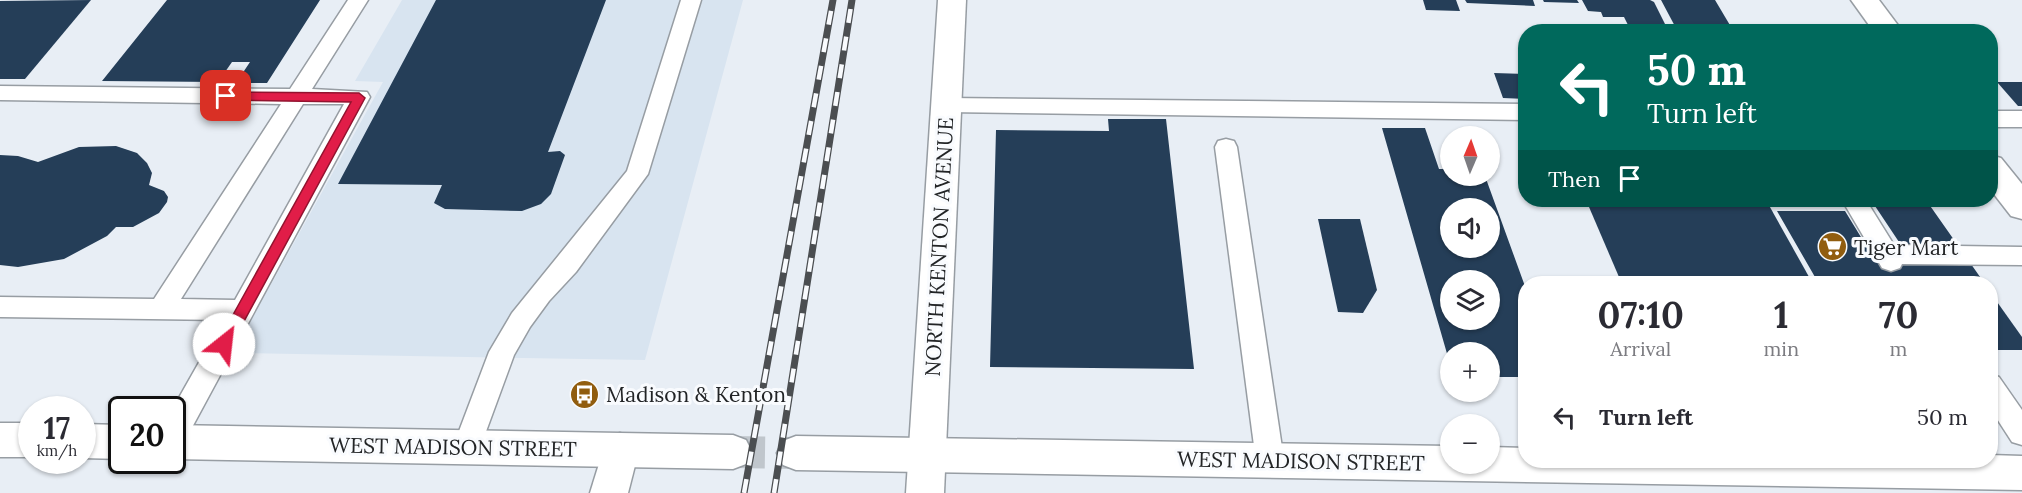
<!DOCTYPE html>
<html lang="en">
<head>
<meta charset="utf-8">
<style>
  :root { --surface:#fff; --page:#f7f7f7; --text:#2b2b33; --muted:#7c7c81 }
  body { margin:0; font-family:Lora,serif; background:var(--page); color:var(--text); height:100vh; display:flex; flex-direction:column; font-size:22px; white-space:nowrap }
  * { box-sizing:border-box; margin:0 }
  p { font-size:20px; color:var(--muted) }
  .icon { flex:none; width:33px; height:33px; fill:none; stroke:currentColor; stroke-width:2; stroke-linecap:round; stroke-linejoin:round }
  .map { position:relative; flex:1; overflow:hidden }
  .drawer { position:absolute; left:1518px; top:276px; width:480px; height:192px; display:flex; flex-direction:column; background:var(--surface); border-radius:24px; box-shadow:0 2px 4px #0004 }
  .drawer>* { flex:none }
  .banner { position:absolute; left:1518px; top:24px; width:480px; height:183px; border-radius:24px; box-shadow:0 2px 4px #0004; background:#00695c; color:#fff; overflow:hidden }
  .needle { width:39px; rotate:2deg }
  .fabs { position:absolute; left:1440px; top:126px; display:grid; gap:12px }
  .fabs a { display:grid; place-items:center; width:60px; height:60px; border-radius:50%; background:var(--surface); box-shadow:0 2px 4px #0004; font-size:30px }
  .speed { position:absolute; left:18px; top:396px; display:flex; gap:12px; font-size:30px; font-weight:700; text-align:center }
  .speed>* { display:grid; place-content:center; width:78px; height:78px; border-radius:50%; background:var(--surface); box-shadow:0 2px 4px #0004; line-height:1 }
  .speed small { font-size:15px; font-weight:400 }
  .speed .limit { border:3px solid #111; border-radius:9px; background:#fff; color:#111 }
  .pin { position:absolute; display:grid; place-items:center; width:51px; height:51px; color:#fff; margin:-26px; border-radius:12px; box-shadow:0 3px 9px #0006 }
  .me { position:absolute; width:66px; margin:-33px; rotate:29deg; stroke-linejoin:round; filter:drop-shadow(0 0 4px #0008) }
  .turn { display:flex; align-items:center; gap:21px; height:126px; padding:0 30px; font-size:27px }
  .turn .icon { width:78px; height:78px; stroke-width:2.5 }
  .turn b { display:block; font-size:42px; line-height:51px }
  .then { display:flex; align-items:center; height:57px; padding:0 30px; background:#0003; gap:12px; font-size:22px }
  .eta { display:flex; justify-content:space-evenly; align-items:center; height:102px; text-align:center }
  .eta b { font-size:36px; font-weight:800; line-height:42px }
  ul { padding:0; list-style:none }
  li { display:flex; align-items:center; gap:18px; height:78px; padding:0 30px }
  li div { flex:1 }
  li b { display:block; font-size:22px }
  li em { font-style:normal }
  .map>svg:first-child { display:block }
  .built { fill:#d8e4f0 }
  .building { fill:#253e58; fill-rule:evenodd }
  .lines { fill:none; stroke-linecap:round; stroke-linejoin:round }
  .secondary-tunnel { stroke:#c0c6cc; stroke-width:32; stroke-dasharray:32 16; stroke-linecap:butt }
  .lane-casing { stroke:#979da3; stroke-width:3 }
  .street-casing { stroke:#979da3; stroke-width:3 }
  .secondary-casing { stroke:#979da3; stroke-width:3 }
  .lane { fill:#fff; fill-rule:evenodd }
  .street { fill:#fff; fill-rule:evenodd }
  .secondary { fill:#fff; fill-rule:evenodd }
  .rail-casing { stroke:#4b4e51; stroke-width:7 }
  .rail { stroke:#f9fbfe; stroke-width:4.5; stroke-dasharray:14; stroke-linecap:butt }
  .route { fill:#e11d48; stroke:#92132f; stroke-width:1.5 }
  .labels { text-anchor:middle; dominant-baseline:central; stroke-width:6; stroke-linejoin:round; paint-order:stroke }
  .street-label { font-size:21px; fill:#222426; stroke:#f9fbfe }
  .poi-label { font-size:21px; fill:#222426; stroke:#f9fbfe; text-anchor:start }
</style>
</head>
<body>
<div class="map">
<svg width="2022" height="493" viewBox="0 0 2022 493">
  <rect width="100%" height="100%" fill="#e8eef5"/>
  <polygon class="built" points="402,0 743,0 645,360 233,353 383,82 355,81"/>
  <g class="building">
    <polygon points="91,0 25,79 0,79 0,1"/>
    <polygon points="167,0 320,0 267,83 243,83 238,80 250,62 232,62 218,82 102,81"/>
    <polygon points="436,0 606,0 548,152 560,151 565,155 551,194 541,204 522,211 445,209 434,203 442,185 338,184"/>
    <polygon points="1423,0 1456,0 1460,11 1426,10"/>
    <polygon points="1465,0 1533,0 1535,6 1467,3"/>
    <polygon points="1543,0 1577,0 1579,3 1544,2"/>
    <polygon points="1582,0 1650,0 1654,2 1666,26 1628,25 1624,17 1603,17 1601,12 1588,11"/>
    <polygon points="1661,0 1715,0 1734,32 1678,32"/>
    <polygon points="1494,73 1526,74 1526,99 1503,98"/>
    <polygon points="1997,82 2022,82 2022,106 2018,106"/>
    <polygon points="1108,119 1166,119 1194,369 990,367 996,130 1109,131"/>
    <path d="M1382 128H1425L1439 169H1450V176H1485L1526 289V377H1490V352H1450V364ZM1450 208H1490V248H1450ZM1450 280H1490V320H1450Z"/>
    <polygon points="116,146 137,153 147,163 152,173 149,185 164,191 168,197 167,202 159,213 133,227 116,227 107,236 64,259 18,267 0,265 0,155 18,156 38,162 79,147"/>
    <polygon points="1586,200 1766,200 1813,284 1622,284"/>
    <polygon points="1871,200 1926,200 1985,284 1819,284 1777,211 1845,211 1875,260 1911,260"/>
    <polygon points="1318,219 1360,219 1377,290 1363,313 1338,312"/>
    <polygon points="1990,292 2022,337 2022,350 1990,350"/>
  </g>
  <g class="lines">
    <polyline class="secondary-tunnel" points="733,452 796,453"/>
    <defs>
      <g id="lane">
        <path d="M348 0H368L312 89 367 92 370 97 182 446 172 449V410L223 320 0 317V297L154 299 281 104 0 100V86L290 89ZM303 104H344L235 300 181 299Z"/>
        <polygon points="681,0 701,0 648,174 576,272 549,301 530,327 514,355 477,456 467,459 457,456 453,447 489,352 512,313 627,171"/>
        <polygon points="947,98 1526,104 1526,120 947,112 939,110 936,105 939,100"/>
        <rect x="1990" y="111" width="32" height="16"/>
        <polygon points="1226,139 1234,141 1237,147 1284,461 1280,470 1270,474 1260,470 1256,461 1215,147 1218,141"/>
        <polygon points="1842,200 1866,200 1894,245 2022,247 2022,265 1902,264 1900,268 1891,271 1882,268"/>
        <polygon points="1990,374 1999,377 2022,410 2022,445 2012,442 1990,408"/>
      </g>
      <g id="street">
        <polygon points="938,0 966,0 944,493 906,493"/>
        <polygon points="1851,0 1879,0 1903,32 1874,32"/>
        <polygon points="1990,155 2001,158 2022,184 2022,219 2011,216 1990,189"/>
        <polygon points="620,433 633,438 639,450 628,493 590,493 607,438"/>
      </g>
      <g id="secondary">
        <rect x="0" y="423" width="32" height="34"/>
        <polygon points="82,424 122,425 122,459 82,458"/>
        <polygon points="172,425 733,435 746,440 752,452 746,464 733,469 172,459"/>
        <polygon points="796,436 1450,446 1450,464 1490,464 1490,447 1526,448 1526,460 1990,460 1990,455 2022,456 2022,490 796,470 783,465 777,453 783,441"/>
      </g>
    </defs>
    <use href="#lane" class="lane-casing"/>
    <use href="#street" class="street-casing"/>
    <use href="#secondary" class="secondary-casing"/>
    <use href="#lane" class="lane"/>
    <use href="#street" class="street"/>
    <use href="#secondary" class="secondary"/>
    <defs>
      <g id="rail">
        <polyline points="744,493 833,0"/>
        <polyline points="774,493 852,0"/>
      </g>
    </defs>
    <use href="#rail" class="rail-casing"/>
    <use href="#rail" class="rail"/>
  </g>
  <polygon class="route" points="226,92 359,93 365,98 229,349 219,349 217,344 219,340 351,102 226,100 220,96"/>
  <defs>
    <symbol id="supermarket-disc" viewBox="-11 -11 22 22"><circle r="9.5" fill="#915d0f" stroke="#f9fbfe"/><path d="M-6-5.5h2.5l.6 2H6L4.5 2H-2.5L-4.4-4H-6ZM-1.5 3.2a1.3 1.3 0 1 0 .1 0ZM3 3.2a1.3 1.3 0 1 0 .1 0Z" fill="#fff"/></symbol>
    <symbol id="bus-disc" viewBox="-11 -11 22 22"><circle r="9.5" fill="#915d0f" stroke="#f9fbfe"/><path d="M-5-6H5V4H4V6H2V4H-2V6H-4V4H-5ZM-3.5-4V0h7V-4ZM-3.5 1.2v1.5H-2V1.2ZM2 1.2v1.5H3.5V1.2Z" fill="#fff"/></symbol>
  </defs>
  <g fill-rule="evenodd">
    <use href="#supermarket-disc" x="1816" y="230" width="33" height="33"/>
    <use href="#bus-disc" x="568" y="378" width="33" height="33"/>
  </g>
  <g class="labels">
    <g class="street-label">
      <text transform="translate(939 247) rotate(-87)">NORTH KENTON AVENUE</text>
      <text transform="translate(453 447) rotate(1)">WEST MADISON STREET</text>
      <text transform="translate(1301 461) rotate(1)">WEST MADISON STREET</text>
    </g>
    <g class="poi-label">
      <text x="1854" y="247">Tiger Mart</text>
      <text x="606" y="394">Madison &amp; Kenton</text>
    </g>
  </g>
</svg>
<div class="fabs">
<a><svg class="needle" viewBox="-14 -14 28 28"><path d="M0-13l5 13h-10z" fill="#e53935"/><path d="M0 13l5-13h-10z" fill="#7c7c81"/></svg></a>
<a><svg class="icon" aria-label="sound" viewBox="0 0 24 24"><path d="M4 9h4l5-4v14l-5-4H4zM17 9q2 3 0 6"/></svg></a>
<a><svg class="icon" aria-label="layers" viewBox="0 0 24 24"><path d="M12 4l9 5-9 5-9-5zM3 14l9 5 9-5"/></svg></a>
<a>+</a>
<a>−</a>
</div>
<div class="speed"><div>17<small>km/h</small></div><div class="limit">20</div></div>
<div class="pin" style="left:226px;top:96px;background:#d93025"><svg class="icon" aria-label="arrive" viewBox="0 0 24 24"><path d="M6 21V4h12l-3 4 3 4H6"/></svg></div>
<svg class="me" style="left:224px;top:344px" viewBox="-20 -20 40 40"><circle r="19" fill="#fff"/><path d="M0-13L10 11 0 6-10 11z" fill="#e11d48"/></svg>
<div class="banner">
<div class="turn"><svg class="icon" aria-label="left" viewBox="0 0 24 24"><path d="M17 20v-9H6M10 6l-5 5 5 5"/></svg><div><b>50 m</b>Turn left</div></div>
<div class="then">Then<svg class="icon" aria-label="arrive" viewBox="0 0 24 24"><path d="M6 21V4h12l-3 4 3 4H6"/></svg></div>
</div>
<section class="drawer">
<div class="eta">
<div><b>07:10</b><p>Arrival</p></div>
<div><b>1</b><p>min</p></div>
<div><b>70</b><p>m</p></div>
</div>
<ul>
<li><svg class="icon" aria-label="left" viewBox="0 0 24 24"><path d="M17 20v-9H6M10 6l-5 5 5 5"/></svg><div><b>Turn left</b></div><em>50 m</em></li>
</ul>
</section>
</div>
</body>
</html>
